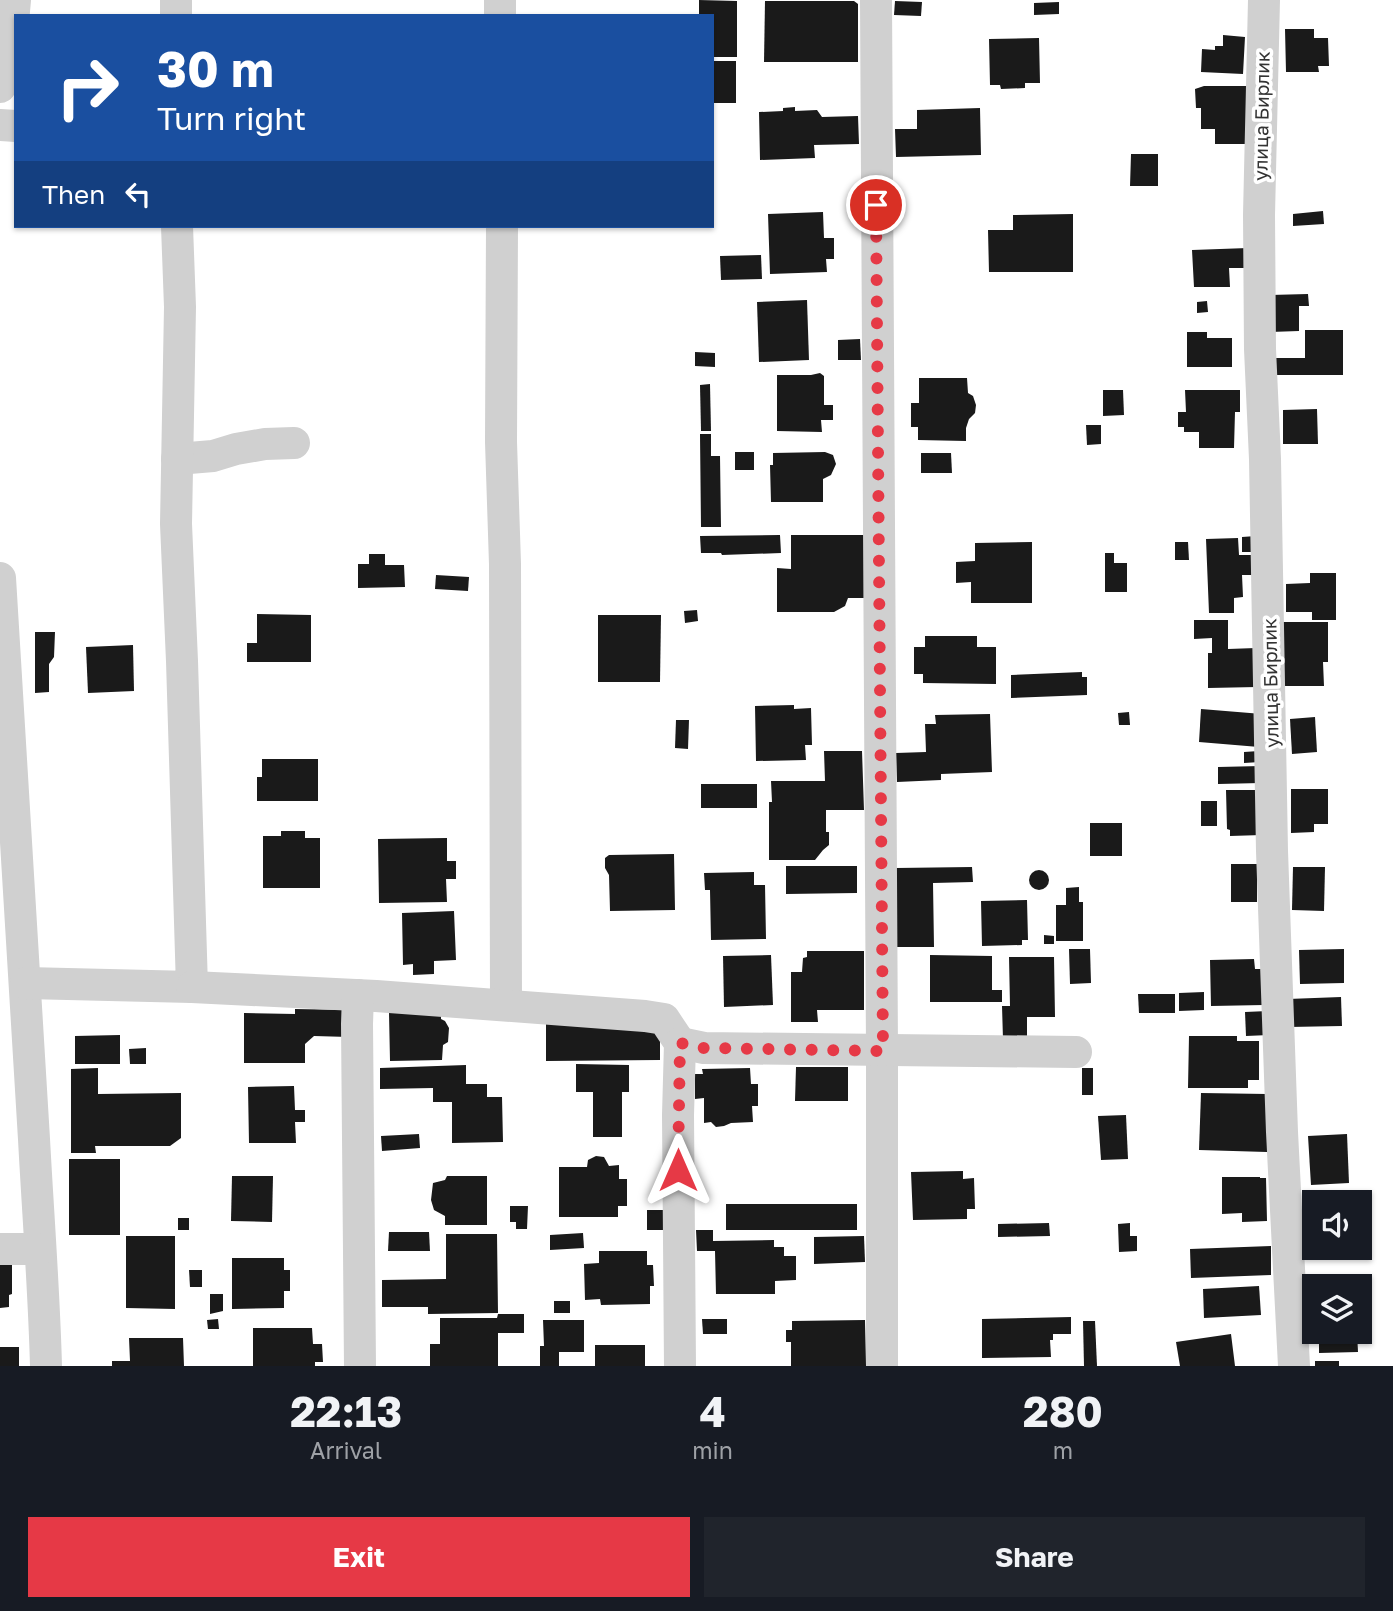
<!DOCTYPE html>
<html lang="en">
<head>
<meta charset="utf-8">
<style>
  :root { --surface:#171b24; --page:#20242c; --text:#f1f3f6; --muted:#9ea1a6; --accent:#e63946 }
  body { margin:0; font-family:"Golos Text",sans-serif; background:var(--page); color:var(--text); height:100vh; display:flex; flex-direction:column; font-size:26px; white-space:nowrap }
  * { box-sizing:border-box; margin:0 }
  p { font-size:23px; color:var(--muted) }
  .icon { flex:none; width:38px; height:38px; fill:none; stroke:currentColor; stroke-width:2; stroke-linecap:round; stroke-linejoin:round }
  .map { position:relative; height:1366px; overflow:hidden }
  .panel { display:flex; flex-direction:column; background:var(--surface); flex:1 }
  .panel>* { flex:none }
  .banner { position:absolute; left:14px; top:14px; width:700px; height:214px; border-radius:0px; box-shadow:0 2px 5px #0004; background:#1a4fa0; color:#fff; overflow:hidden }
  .buttons { position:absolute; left:1302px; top:1190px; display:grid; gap:14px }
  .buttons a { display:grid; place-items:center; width:70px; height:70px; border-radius:0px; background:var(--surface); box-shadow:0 2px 5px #0004; font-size:35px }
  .pin { position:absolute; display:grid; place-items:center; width:60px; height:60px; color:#fff; margin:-30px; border:4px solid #fff; border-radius:50%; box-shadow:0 2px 7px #0007 }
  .me { position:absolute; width:77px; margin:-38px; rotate:0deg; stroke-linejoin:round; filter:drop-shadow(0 0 5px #0008) }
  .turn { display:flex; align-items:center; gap:24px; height:147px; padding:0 28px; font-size:32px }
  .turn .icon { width:91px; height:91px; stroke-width:2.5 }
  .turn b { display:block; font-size:49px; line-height:60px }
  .then { display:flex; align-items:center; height:66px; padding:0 28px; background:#0003; gap:14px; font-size:26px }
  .eta { display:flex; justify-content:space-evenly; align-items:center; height:119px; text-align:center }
  .eta b { font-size:42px; font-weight:700; line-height:49px }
  .cta { display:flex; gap:14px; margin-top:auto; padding:14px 28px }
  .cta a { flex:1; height:80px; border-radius:0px; background:var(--accent); color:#fff; font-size:28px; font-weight:700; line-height:80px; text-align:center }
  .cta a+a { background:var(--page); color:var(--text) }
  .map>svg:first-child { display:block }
  .building { fill:#1a1a1a }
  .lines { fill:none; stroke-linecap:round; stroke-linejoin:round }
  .minor { stroke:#d0d0d0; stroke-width:32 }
  .route { stroke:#e63946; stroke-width:12; stroke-dasharray:0 21.6 }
  .labels { text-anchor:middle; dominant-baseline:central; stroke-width:7; stroke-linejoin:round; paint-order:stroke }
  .street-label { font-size:19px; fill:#333; stroke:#fff }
</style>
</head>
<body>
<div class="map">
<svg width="1393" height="1366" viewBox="0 0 1393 1366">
  <rect width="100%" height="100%" fill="#fff"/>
  <g class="building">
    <polygon points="699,0 737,1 737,57 712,57 712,16 699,16"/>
    <polygon points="765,1 854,1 858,4 858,62 764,62"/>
    <polygon points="895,1 922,2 921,16 894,15"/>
    <polygon points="1059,2 1059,14 1034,15 1034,3"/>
    <polygon points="1285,29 1314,29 1314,38 1328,38 1329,66 1318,66 1319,72 1286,72"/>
    <polygon points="1223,35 1245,37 1243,74 1201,72 1202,49 1215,50 1215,46 1223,46"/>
    <polygon points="1039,38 1040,83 1025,83 1025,88 1001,89 1000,85 990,85 989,39"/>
    <rect x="712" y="61" width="24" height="42"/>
    <polygon points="1204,86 1250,86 1247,144 1215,144 1215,129 1201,129 1201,108 1196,108 1195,89"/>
    <polygon points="795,107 795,111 817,110 822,117 858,116 859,144 814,145 815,158 760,160 759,112 783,111 783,108"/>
    <polygon points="980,108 981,155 896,157 895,129 917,129 917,110"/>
    <polygon points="1131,154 1158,154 1158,186 1130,186"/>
    <polygon points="1323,211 1324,224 1293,226 1293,214"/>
    <polygon points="823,212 824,238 834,238 834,259 826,259 827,272 770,274 768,214"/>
    <polygon points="1073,214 1073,272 989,272 988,230 1013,230 1013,215"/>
    <polygon points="1248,248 1248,268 1229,268 1230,287 1194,287 1192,250"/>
    <polygon points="761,255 762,279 721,280 720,256"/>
    <polygon points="1308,294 1309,306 1299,306 1299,331 1267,332 1266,295"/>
    <polygon points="807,300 809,360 759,362 757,302"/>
    <polygon points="1207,301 1208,312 1197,313 1197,302"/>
    <polygon points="1305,330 1343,330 1343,375 1271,375 1271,358 1305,358"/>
    <polygon points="1187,332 1207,332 1207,338 1232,338 1232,367 1187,367"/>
    <polygon points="860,339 861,360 838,360 838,340"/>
    <polygon points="695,352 715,353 715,367 695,366"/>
    <polygon points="820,373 824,376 824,405 833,405 833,420 821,420 822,432 777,431 777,375 811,375"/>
    <polygon points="919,378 967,378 968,393 973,396 976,405 975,413 969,419 966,428 966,441 918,440 918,427 911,427 911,403 919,403"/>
    <polygon points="710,384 711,431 701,431 700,385"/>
    <polygon points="1103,390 1123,390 1124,415 1103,416"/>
    <polygon points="1185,390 1240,390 1240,412 1235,412 1234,448 1199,448 1199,432 1184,432 1184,427 1178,427 1178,412 1186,412"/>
    <polygon points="1317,409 1318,444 1283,444 1283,410"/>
    <polygon points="1086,425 1101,425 1101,444 1087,445"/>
    <polygon points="700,434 711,434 711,456 720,456 721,527 701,527"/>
    <rect x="735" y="452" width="19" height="18"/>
    <polygon points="825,452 833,455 836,464 831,475 823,479 823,502 771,502 770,465 773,465 773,453"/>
    <polygon points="921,453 951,453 952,473 921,473"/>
    <polygon points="780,535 781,553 722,555 721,553 701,553 700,536"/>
    <polygon points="791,535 866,535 866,598 848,598 845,606 834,612 777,612 777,568 791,569"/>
    <polygon points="1256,536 1256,552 1242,552 1242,537"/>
    <polygon points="1238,538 1239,555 1257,555 1258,575 1242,575 1243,597 1234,598 1234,613 1209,613 1206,539"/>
    <polygon points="1032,542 1032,603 971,603 971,582 956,583 956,562 975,561 975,543"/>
    <polygon points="1175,542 1188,542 1189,560 1175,560"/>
    <polygon points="1105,553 1114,553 1114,563 1127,563 1127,592 1105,592"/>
    <polygon points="369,554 385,554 385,565 404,565 405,587 358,588 358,564 369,564"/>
    <polygon points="1310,573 1336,573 1336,620 1312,620 1312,612 1286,612 1286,584 1310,583"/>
    <polygon points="436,575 469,577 468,591 435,589"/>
    <polygon points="697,610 698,621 685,623 684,611"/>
    <polygon points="257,614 311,615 311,662 247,662 247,643 257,643"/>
    <polygon points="598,615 661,615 660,682 598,682"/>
    <polygon points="1194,620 1228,620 1228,649 1256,648 1257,687 1208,688 1208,653 1212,653 1212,638 1194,639"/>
    <polygon points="1279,622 1328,622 1328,662 1323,662 1324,686 1280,686"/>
    <polygon points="35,632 55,632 54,657 49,664 49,692 35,693"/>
    <polygon points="925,636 977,636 977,647 996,647 996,684 923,683 923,674 914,674 914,647 925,647"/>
    <polygon points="133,645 134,691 88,693 86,647"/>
    <polygon points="1082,672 1082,677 1087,677 1087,695 1011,698 1011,675"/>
    <polygon points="794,705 794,709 811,708 812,745 805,745 806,760 756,761 755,706"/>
    <polygon points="1201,709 1262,714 1259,747 1199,742"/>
    <polygon points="1129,712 1130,725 1119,725 1118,713"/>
    <polygon points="990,714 992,772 941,774 941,780 897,782 896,753 926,752 925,724 936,724 935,715"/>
    <polygon points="1315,717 1317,752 1292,754 1290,719"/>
    <polygon points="676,720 689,720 688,749 675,748"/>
    <polygon points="824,751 862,751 864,810 826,810 826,832 829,832 829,845 823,850 815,860 769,860 769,802 772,802 771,781 825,781"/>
    <polygon points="1259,751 1260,762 1244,763 1244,752"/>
    <polygon points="262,759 318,759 318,801 257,801 257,777 262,777"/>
    <polygon points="1261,766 1261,783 1218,784 1218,767"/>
    <rect x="701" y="784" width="56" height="24"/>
    <polygon points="1291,789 1328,789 1328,824 1314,824 1314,832 1291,833"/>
    <polygon points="1226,790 1262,790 1262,835 1230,836 1230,830 1227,829"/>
    <rect x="1201" y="801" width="16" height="25"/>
    <rect x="1090" y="823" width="32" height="33"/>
    <polygon points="281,831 305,831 305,838 320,838 320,888 263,888 263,836 281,836"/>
    <polygon points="447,838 447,861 456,861 456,879 446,879 447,902 379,903 378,839"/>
    <polygon points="674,854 675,910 610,911 609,875 605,868 605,858 609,855"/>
    <rect x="1231" y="864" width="26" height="38"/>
    <polygon points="786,866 857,866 857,893 786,894"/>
    <polygon points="972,867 973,882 933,883 934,947 897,947 896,868"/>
    <polygon points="1293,867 1325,867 1324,911 1292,910"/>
    <circle cx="1039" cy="880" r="10"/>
    <polygon points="754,872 754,885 765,885 766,939 711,940 710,890 705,890 704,873"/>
    <polygon points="1079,887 1079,902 1083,902 1083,941 1056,941 1056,905 1066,905 1066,888"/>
    <polygon points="1027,900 1028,940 1022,940 1022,945 982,946 981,901"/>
    <polygon points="454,911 456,960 434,961 434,974 413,975 413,964 403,965 402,913"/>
    <polygon points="1044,935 1054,936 1054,944 1044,944"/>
    <polygon points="1069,949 1090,949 1091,983 1070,984"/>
    <polygon points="1344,949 1344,983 1300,984 1299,950"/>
    <polygon points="807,951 864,951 864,1010 817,1010 818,1022 791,1022 791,972 802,972 803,958 807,957"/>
    <polygon points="771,955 773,1005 724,1007 723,956"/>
    <polygon points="930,955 992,956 992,990 1002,990 1002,1002 930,1002"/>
    <polygon points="1009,957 1054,957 1055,1017 1027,1017 1027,1039 1003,1039 1002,1006 1010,1006"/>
    <polygon points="1254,959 1255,969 1264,969 1264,1005 1211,1006 1210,960"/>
    <polygon points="1204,992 1204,1010 1179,1011 1179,993"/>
    <polygon points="1138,994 1175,994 1175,1013 1139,1013"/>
    <polygon points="1341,997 1342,1026 1289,1027 1288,999"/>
    <polygon points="295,1009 349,1010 349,1037 314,1036 305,1044 305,1063 244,1063 244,1013 295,1014"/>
    <polygon points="441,1011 441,1019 445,1021 449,1028 448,1042 443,1045 442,1060 390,1061 389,1013"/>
    <polygon points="1268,1011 1269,1035 1246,1036 1245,1012"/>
    <polygon points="546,1021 660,1023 660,1060 546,1061"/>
    <polygon points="120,1035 120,1064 75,1064 75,1036"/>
    <polygon points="1189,1036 1237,1036 1237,1041 1259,1041 1259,1080 1248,1080 1248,1088 1188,1088"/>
    <polygon points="146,1048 146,1064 130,1064 129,1049"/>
    <polygon points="576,1064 629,1065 629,1092 622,1092 622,1137 593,1137 593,1092 576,1092"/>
    <polygon points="466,1065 466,1084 487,1084 487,1097 502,1097 503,1142 452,1143 452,1102 433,1102 433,1088 380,1089 380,1068"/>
    <polygon points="796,1067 848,1067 848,1101 795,1101"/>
    <polygon points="98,1068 98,1094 181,1093 181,1138 170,1146 95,1146 96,1153 71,1153 71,1069"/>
    <polygon points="750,1068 751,1084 758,1084 758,1106 752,1106 753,1122 731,1123 724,1126 716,1127 711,1122 704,1123 704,1098 695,1099 695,1074 703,1074 702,1069"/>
    <rect x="1082" y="1068" width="11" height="27"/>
    <polygon points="294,1086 295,1110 305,1110 305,1122 295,1122 296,1143 249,1143 248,1087"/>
    <polygon points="1201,1093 1267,1094 1267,1152 1199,1150"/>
    <polygon points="1126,1115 1128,1159 1101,1160 1098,1116"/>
    <polygon points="419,1134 420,1148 382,1151 381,1136"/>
    <polygon points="1347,1134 1349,1183 1311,1185 1308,1136"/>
    <polygon points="596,1156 604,1157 609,1166 619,1165 619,1179 627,1179 627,1206 618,1206 618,1217 559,1217 559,1167 587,1167 588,1160"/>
    <rect x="69" y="1159" width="51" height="76"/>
    <polygon points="963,1171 963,1179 974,1178 975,1209 967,1209 967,1219 913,1220 911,1172"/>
    <polygon points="232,1176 273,1176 272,1222 231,1221"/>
    <polygon points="447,1176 487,1176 487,1225 445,1225 445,1216 434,1210 431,1200 433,1183 445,1180"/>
    <polygon points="1222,1177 1260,1177 1260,1178 1266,1178 1267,1221 1242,1222 1242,1213 1222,1214"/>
    <rect x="726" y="1204" width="131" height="26"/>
    <polygon points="1310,1204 1314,1204 1314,1235 1311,1235"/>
    <polygon points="510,1206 528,1206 527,1229 516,1229 516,1222 510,1222"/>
    <rect x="647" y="1210" width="20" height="20"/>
    <rect x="178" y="1218" width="11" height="12"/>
    <polygon points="1049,1223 1050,1236 998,1237 998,1224"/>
    <polygon points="1130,1223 1130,1236 1137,1236 1137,1251 1119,1252 1118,1224"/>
    <polygon points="696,1230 713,1230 713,1241 774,1240 774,1247 784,1247 784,1256 796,1256 796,1280 775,1281 775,1294 716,1294 715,1251 697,1251"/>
    <polygon points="389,1232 429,1232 430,1251 388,1251"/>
    <polygon points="583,1233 584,1248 550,1250 550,1235"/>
    <polygon points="446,1234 497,1234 498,1313 428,1314 428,1307 382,1307 382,1280 446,1279"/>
    <polygon points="126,1236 175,1236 175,1309 126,1308"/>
    <polygon points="864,1236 865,1262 814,1264 814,1237"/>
    <polygon points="1271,1246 1271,1275 1191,1278 1190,1249"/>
    <polygon points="599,1251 647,1251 647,1265 653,1265 654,1286 650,1286 650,1304 601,1305 600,1299 585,1300 584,1264 599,1263"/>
    <polygon points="232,1258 284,1258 284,1270 290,1270 290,1291 284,1291 284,1308 232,1309"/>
    <polygon points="0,1259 12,1259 12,1294 9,1295 9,1307 0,1308"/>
    <polygon points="189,1270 202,1270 202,1287 190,1287"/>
    <polygon points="1343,1282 1343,1286 1319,1286 1319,1283"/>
    <polygon points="1259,1286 1261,1315 1204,1318 1203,1289"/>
    <polygon points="210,1294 223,1294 223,1311 210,1314"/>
    <rect x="554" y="1301" width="16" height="12"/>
    <polygon points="498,1314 524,1314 524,1333 498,1333 498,1366 430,1366 430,1344 440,1344 440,1318 497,1318"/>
    <polygon points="1071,1317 1071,1334 1053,1334 1053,1340 1050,1340 1051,1357 982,1358 982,1319"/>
    <polygon points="218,1319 219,1329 208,1329 207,1320"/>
    <polygon points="702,1319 727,1319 727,1334 703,1334"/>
    <polygon points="543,1320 584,1320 584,1352 559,1352 559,1366 540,1366 540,1346 544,1346"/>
    <polygon points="865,1320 866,1366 791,1366 791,1342 786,1342 786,1330 792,1330 792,1321"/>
    <polygon points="1083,1321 1095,1321 1097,1366 1084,1366"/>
    <polygon points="253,1328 312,1328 313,1344 322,1344 323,1362 315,1362 315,1366 253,1366"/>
    <polygon points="1319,1332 1357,1332 1358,1352 1319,1353"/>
    <polygon points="1231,1334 1235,1366 1180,1366 1176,1342"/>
    <polygon points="129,1338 183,1338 184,1366 112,1366 112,1361 130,1361"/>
    <rect x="595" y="1345" width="50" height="21"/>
    <rect x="0" y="1347" width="19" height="19"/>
    <rect x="1315" y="1361" width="24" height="5"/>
  </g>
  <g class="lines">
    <g class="minor">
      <polyline points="500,0 500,16"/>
      <polyline points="876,0 882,1051 882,1366"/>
      <polyline points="1264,0 1259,215 1260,349 1265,459 1272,851 1282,1132 1294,1366"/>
      <polyline points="176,16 176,0"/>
      <polyline points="0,87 12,33 15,0"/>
      <polyline points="0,125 16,126"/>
      <polyline points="502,226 501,442 505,564 506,1005"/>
      <polyline points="177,459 213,456 236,449 265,444 294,443"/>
      <path d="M0 578C12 765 24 952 34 1139 38 1214 44 1290 46 1366"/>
      <polyline points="26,983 192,987 182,661 176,524 180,307 177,226"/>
      <polyline points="192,987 376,996 645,1016 664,1019 680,1043 678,1115 680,1366"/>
      <polyline points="358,995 357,1024 360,1366"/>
      <polyline points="680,1043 704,1048 1076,1052"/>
      <polyline points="0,1249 40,1249"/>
    </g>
  </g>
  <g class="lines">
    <polyline class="route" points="678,1170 680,1043 704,1048 883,1051 876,205"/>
  </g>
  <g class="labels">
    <g class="street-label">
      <text transform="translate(1261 116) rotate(-89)">улица Бирлик</text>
      <text transform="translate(1270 683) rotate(-91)">улица Бирлик</text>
    </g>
  </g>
</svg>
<div class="buttons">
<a><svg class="icon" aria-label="sound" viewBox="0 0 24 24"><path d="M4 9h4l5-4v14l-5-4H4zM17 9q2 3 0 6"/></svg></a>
<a><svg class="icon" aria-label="layers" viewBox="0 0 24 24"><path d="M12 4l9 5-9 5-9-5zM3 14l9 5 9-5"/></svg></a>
</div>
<div class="pin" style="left:876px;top:205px;background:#d93025"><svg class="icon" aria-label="arrive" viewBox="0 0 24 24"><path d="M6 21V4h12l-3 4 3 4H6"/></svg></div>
<svg class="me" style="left:678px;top:1170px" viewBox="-20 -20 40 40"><path d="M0-17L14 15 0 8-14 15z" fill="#e63946" stroke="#fff" stroke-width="4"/></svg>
<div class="banner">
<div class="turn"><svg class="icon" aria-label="right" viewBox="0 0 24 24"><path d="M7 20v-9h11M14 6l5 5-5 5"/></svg><div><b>30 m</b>Turn right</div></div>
<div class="then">Then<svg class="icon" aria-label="left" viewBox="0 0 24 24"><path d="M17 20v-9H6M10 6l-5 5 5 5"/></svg></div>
</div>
</div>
<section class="panel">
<div class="eta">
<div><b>22:13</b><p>Arrival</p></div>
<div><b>4</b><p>min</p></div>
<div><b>280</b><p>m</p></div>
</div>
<div class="cta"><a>Exit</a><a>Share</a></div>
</section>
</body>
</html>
